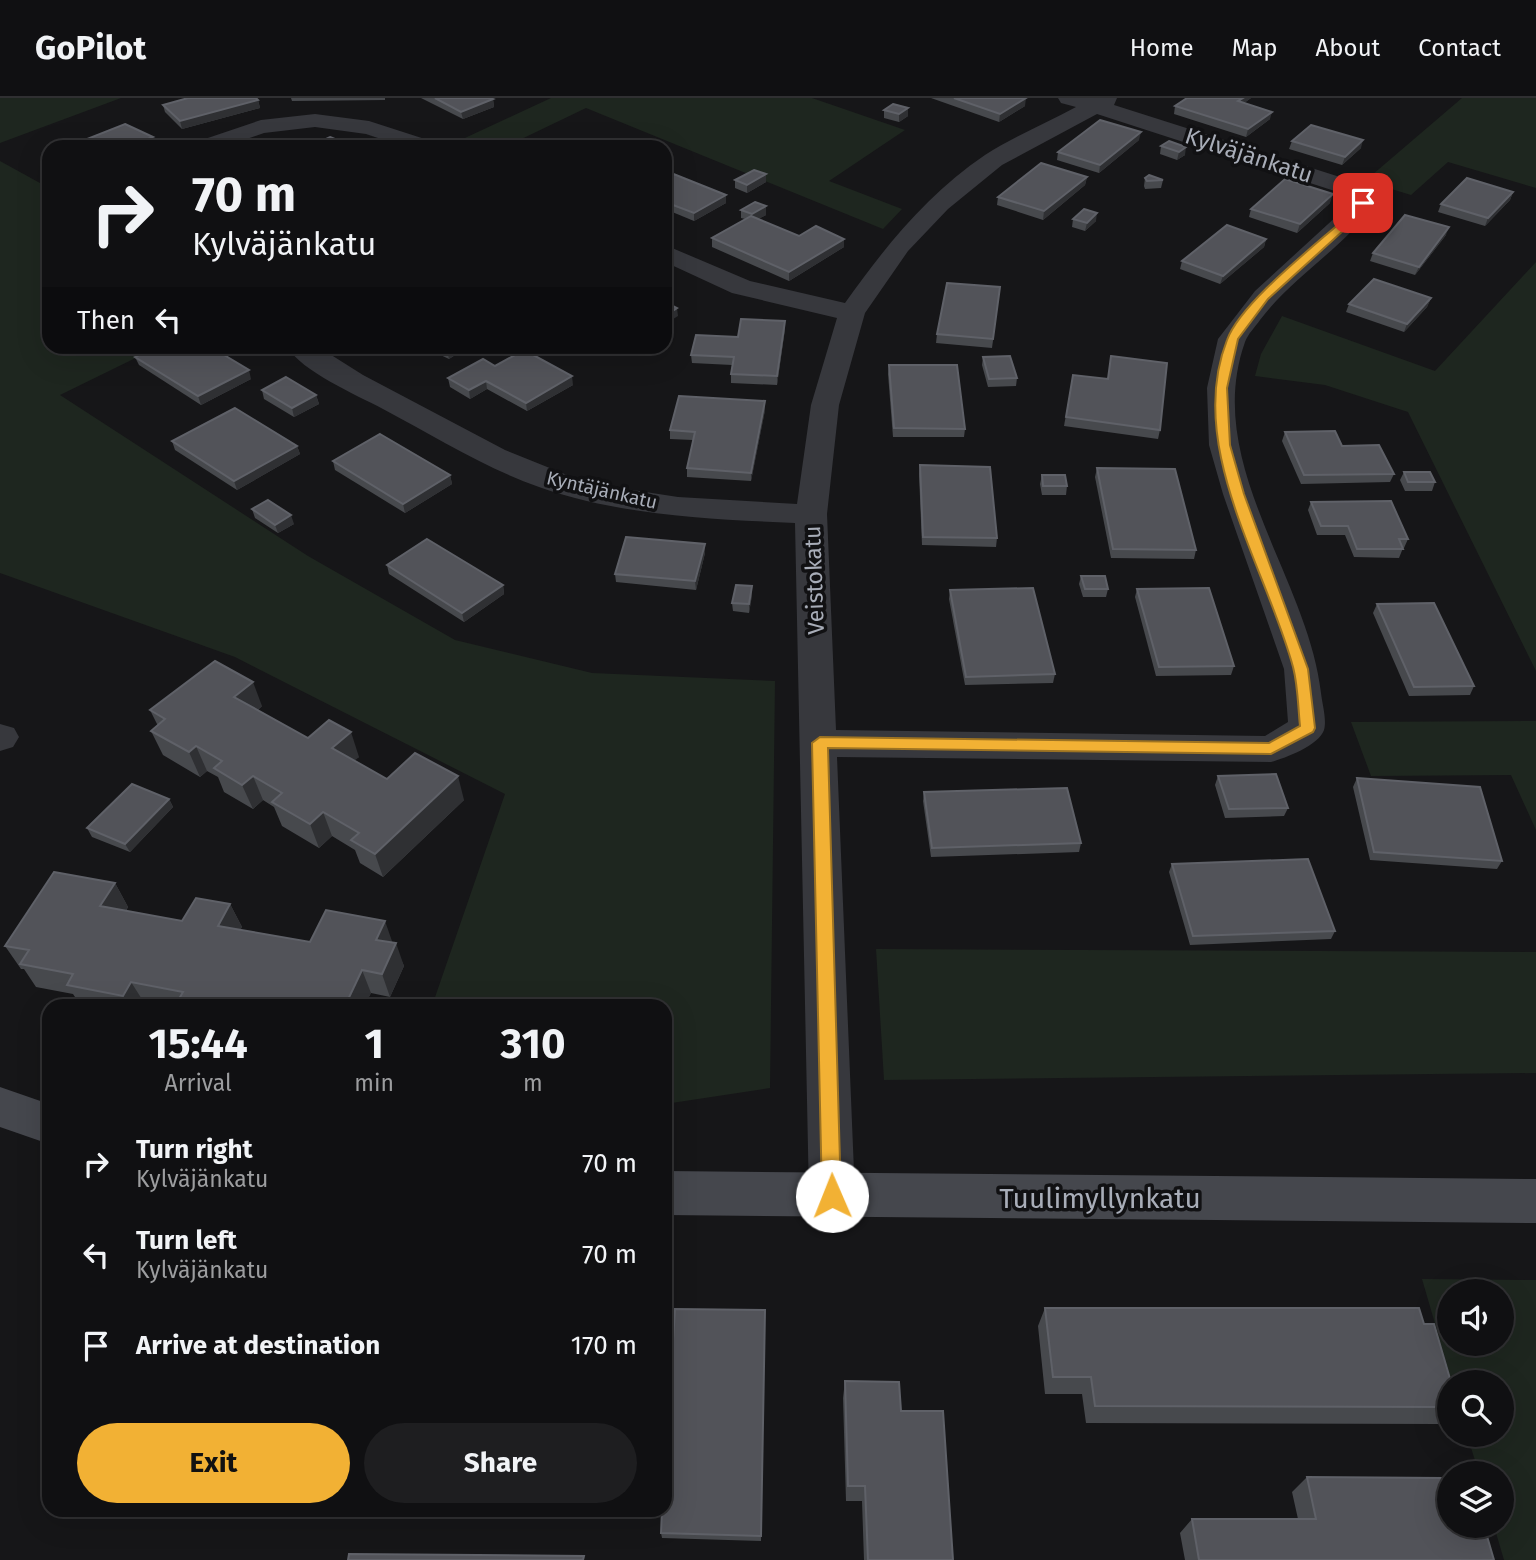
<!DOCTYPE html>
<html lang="en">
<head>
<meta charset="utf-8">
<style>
  :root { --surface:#101012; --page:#1e1e20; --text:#f1f3f6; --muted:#9c9d9f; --line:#303032; --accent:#f2b134 }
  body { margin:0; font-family:"Fira Sans",sans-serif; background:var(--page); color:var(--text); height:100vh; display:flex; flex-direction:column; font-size:26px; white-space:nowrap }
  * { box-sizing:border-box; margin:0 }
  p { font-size:23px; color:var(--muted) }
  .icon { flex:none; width:38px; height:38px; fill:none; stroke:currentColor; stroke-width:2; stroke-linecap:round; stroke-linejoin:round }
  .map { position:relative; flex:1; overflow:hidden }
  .drawer { position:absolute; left:42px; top:901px; width:630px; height:518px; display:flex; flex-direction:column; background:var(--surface); border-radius:21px; box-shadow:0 7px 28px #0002,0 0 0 2px var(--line) }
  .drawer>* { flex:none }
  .guide { position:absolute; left:42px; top:42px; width:630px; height:214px; border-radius:21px; box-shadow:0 7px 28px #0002,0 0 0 2px var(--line); background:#101012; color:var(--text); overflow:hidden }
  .fabs { position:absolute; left:1437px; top:1181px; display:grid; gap:14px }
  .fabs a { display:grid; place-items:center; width:77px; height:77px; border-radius:50%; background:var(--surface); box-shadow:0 7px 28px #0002,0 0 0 2px var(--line); font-size:35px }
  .pin { position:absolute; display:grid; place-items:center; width:60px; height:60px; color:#fff; margin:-30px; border-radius:14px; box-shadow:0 4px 10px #0006 }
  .me { position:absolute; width:77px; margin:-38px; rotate:359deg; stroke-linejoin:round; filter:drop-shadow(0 0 5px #0008) }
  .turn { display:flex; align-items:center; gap:24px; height:147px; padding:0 35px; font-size:32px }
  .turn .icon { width:91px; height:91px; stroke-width:2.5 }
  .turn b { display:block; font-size:49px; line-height:60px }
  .then { display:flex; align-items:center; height:66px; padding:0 35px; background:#0003; gap:14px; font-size:26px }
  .eta { display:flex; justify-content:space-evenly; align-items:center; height:119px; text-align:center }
  .eta b { font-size:42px; font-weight:700; line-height:49px }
  .action { display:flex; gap:14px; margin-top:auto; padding:14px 35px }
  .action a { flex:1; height:80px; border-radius:42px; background:var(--accent); color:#111; font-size:28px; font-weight:700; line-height:80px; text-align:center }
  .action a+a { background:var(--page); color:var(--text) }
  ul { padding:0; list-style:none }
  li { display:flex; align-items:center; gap:21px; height:91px; padding:0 35px }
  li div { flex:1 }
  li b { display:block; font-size:26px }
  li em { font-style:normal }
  header { display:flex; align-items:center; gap:42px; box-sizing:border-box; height:98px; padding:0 35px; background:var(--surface); border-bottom:2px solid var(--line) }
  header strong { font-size:33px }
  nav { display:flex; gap:38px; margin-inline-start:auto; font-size:24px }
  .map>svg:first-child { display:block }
  .green { fill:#1e261f; fill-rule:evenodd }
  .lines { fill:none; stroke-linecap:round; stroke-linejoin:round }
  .street { fill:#37383d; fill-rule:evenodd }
  .secondary { fill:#45474d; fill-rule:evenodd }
  .wall { fill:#47494d }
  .shaded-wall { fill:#2f3033 }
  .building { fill:#525359; stroke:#5f6168; stroke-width:2 }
  .route { fill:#f2b134; stroke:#9d7322; stroke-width:2 }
  .labels { text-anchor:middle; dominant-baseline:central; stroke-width:7; stroke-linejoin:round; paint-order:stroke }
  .far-street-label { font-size:19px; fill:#a8adb8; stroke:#111113 }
  .street-label { font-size:23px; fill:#a8adb8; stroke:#111113 }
  .near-street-label { font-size:28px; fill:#a8adb8; stroke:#111113 }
</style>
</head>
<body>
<header>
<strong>GoPilot</strong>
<nav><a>Home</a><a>Map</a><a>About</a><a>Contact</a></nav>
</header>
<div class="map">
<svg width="1536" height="1462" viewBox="0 0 1536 1462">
  <rect width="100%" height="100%" fill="#161618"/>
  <g class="green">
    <polygon points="0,0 121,0 0,45"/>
    <polygon points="551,0 812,0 905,32 829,83 902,111 883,131 586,10 505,49 459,49 452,46"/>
    <polygon points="1462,0 1536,0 1536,90 1448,64 1411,97 1365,83"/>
    <polygon points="0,63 49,90 49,248 158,249 60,297 308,458 455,542 592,575 775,583 770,990 665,1006 665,908 432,908 505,696 235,559 0,475"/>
    <polygon points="1536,164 1536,573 1408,314 1325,287 1255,278 1261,256 1282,218 1435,273"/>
    <polygon points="1536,623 1536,732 1511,677 1371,678 1351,624"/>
    <polygon points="876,851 1536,854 1536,975 884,982"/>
    <path d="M1422 1181 1536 1182V1462H1504L1494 1428H1502V1376L1479 1375 1467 1337H1502V1284H1452ZM1449 1194H1502V1246H1449Z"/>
  </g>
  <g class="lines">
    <g class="street">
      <path d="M1058 0H1117L1114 7 1365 87 1375 105C1344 150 1293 178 1260 222 1255 229 1248 236 1245 244 1202 365 1308 479 1321 595 1322 605 1327 622 1324 632 1319 647 1286 660 1271 664L837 659 855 1098 849 1113 832 1120 815 1113 809 1098 795 425C709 421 622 418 539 389 485 370 434 338 383 311 355 296 304 275 286 248H317L363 277 505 352 587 385 678 399 797 406 811 307 837 220 732 195 665 164V147L750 183 845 205C885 149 927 96 985 57 1013 39 1046 25 1076 9L1061 5ZM1097 16 1347 97 1351 105 1255 193 1218 241 1207 290 1209 347 1223 396 1284 571 1288 624 1265 638 836 632 827 416 839 307 865 215 908 153 948 111 1002 67Z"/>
      <polygon points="315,16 369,23 434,44 438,49 405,49 366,36 315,29 264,35 224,49 192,49 196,44 261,22"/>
      <polygon points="0,626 14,630 19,639 13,649 0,653"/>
    </g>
    <g class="secondary">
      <polygon points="0,989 49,1006 49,1046 0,1029"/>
      <polygon points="665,1073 1536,1081 1536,1125 665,1117"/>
    </g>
  </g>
  <g class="wall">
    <polygon points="291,0 385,0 385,2 292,3"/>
    <polygon points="421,0 490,0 493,1 494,9 463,21"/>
    <polygon points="931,0 1025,0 1025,8 999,24"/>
    <polygon points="1187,0 1251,0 1244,5 1270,21 1246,39 1174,16 1175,8"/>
    <polygon points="258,2 260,10 182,31 165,14 163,7"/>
    <polygon points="908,10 908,18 899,24 884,20 884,12"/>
    <polygon points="1139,42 1099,75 1057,62 1058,54"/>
    <polygon points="1169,43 1185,57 1177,62 1160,56 1161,48"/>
    <polygon points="1292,43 1361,50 1342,67 1289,51"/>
    <polygon points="49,56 49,68 47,66 44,58"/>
    <polygon points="665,79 726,97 726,105 694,123 665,111"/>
    <polygon points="1087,79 1085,87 1043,122 997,107 998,99"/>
    <polygon points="1145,80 1163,82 1161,90 1145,91 1144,88"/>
    <polygon points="735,82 766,84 747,95 735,90"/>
    <polygon points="1513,94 1510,102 1485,128 1438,114 1441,106"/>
    <polygon points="1330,105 1297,135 1249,119 1251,111"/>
    <polygon points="741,112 766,117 758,121 799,138 844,141 844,149 789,183 712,149 712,140 745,121 741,120"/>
    <polygon points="1073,121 1096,123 1085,133 1072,129"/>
    <polygon points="1446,137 1415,177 1370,163 1373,155"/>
    <polygon points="1266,141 1264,149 1220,186 1180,171 1182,163"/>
    <polygon points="1000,189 992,250 936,245 937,236"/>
    <polygon points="1431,200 1427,209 1404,234 1346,214 1349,206"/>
    <polygon points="785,231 777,287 731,285 731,276 732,267 692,265 691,257 738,239"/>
    <polygon points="388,248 425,248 406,258"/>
    <polygon points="431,248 469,248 449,261 432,253"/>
    <polygon points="135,259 251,281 201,307 139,267"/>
    <polygon points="983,259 1017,280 1016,288 988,289 982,267"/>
    <polygon points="889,267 965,331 964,339 893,339 888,276"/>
    <polygon points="495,268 573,287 527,313 487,291 470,301 450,289 448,280"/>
    <polygon points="1073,277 1107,281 1160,332 1158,341 1064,328"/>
    <polygon points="262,292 316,297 319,306 294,319 264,301"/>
    <polygon points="765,312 751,383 687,379 687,370 693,342 670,341 670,332"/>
    <polygon points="1285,334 1342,348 1394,376 1390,384 1301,386 1282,343"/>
    <polygon points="172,343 297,348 300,356 237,392 175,352"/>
    <polygon points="333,363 450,377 452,386 405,415 335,372"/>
    <polygon points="920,367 997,440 996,449 922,447 919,376"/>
    <polygon points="1097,370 1196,452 1194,461 1111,460 1095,379"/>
    <polygon points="1404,374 1435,384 1432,393 1405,393 1400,382"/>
    <polygon points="1042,377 1067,388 1066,397 1042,397 1040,386"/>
    <polygon points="1311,404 1408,441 1404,450 1403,450 1399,460 1354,459 1345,437 1317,437 1308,412"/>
    <polygon points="252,411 294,426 278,435 255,420"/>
    <polygon points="705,446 705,455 696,492 616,484 615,476"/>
    <polygon points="387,467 503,487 504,496 464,524 389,476"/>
    <polygon points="1081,478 1108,491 1106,499 1083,499 1079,486"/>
    <polygon points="752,488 752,497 749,515 733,513 732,505"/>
    <polygon points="1137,491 1234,568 1231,577 1156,578 1135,499"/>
    <polygon points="950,492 1055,576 1053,585 965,587 949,501"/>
    <polygon points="1377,506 1474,588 1470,597 1409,598 1373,515"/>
    <polygon points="262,608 258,612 308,640 359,659 354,662 387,681 464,702 383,779 360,765 355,752 332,738 319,750 282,728 274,709 263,702 253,711 224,694 218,679 207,673 200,679 163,657 151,633 158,628 150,612"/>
    <polygon points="1218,678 1288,710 1284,718 1225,720 1215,687"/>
    <polygon points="1357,680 1502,763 1497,771 1370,762 1353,689"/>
    <polygon points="924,694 1081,745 1079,754 931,759 923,703"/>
    <polygon points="169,701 173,709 130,754 92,739 87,730"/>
    <polygon points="1172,766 1335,833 1331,841 1190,847 1169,774"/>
    <polygon points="115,785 128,809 126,813 182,823 230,806 242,829 240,832 310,844 393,844 404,868 390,899 371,895 364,908 154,908 145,906 144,908 81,908 73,896 36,889 24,871 21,871 5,848"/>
    <polygon points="1045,1210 1424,1226 1449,1284 1449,1318 1440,1326 1086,1325 1082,1296 1045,1296 1038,1228"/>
    <polygon points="765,1212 761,1443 662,1440 661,1435"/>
    <polygon points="845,1283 901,1313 953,1462 864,1462 862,1403 846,1403 843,1300"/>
    <polygon points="1307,1379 1449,1428 1494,1462 1185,1462 1180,1435 1192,1421 1298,1421 1292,1394"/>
  </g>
  <g class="shaded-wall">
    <polygon points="1026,0 1025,8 999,24 1000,16"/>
    <polygon points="1243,0 1251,0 1236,11 1238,3"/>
    <polygon points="493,1 494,9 463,21 461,14"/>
    <polygon points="258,2 260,10 182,31 180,23"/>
    <polygon points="908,10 908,18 899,24 899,16"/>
    <polygon points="1272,14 1270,21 1246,39 1248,31"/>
    <polygon points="1141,34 1139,42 1099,75 1100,67"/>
    <polygon points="153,39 156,47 150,49 128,49"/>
    <polygon points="1363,42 1361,50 1342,67 1345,59"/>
    <polygon points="1186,49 1185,57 1177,62 1179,54"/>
    <polygon points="766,76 766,84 747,95 747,87"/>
    <polygon points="1087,79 1085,87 1043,122 1044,113"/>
    <polygon points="1513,94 1510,102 1485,128 1488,120"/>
    <polygon points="1333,96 1330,105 1297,135 1300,126"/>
    <polygon points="726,97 726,105 694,123 694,115"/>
    <polygon points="766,108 766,117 753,124 752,116"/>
    <polygon points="1097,115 1096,123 1085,133 1087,125"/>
    <polygon points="1449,129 1446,137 1415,177 1419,169"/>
    <polygon points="844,141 844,149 789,183 789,174"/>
    <polygon points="1266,141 1264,149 1220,186 1223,178"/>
    <polygon points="1431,200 1427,209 1404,234 1407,226"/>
    <polygon points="677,210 678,218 665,226 665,218"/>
    <polygon points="785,223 785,231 777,287 777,278"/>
    <polygon points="407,248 425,248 406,258 405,250"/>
    <polygon points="454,248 469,248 449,261 447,252"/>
    <polygon points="249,272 251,281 201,307 198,298"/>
    <polygon points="572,278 573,287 527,313 526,305"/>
    <polygon points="486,283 487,291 470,301 469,292"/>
    <polygon points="316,297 319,306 294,319 292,310"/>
    <polygon points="765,303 765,312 751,383 751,375"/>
    <polygon points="297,348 300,356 237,392 234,383"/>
    <polygon points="450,377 452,386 405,415 403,406"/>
    <polygon points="291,417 294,426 278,435 275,427"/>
    <polygon points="705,446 705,455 696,492 695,483"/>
    <polygon points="503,487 504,496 464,524 462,515"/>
    <polygon points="752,488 752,497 749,515 749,506"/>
    <polygon points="253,584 262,608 244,623 234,599"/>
    <polygon points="351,634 359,659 340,675 332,650"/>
    <polygon points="196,648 207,673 200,679 189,654"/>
    <polygon points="253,678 263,702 253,711 242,687"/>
    <polygon points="458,678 464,702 383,779 375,756"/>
    <polygon points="169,701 173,709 130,754 125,746"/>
    <polygon points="323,714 332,738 319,750 310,726"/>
    <polygon points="115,785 128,809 114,831 100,808"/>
    <polygon points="230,806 242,829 230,851 218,828"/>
    <polygon points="385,823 393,846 376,842"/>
    <polygon points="396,845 404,868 390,899 382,876"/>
    <polygon points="362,872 371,895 364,908 345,908"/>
    <polygon points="131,884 145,906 144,908 129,908 123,898"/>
  </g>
  <g class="building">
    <polygon points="188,0 256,0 258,2 180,23 163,7"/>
    <polygon points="435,0 490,0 493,1 461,14"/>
    <polygon points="954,0 1026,0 1000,16"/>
    <polygon points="1187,0 1243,0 1238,3 1272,14 1248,31 1175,8"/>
    <polygon points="893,6 908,10 899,16 884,12"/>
    <polygon points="1100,22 1141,34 1100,67 1058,54"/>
    <polygon points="125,26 153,39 128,49 67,49"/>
    <polygon points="1311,27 1363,42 1345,59 1292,43"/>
    <polygon points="330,39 354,49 309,49"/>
    <polygon points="576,43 591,49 564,49"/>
    <polygon points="1169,43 1186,49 1179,54 1161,48"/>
    <polygon points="1041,65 1087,79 1044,113 998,99"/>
    <polygon points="754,72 766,76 747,87 735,82"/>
    <polygon points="671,75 726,97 694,115 665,104 665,79"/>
    <polygon points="1149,77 1163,82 1147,83 1145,80"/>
    <polygon points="1467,80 1513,94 1488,120 1441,106"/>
    <polygon points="1285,81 1333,96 1300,126 1251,111"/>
    <polygon points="755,104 766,108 752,116 741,112"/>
    <polygon points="1084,111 1097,115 1087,125 1073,121"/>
    <polygon points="1405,117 1449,129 1419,169 1373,155"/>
    <polygon points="751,118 799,138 816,128 844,141 789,174 712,140"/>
    <polygon points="1227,127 1266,141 1223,178 1182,163"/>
    <polygon points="1374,181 1431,200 1407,226 1349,206"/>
    <polygon points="947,185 1000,189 993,241 937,236"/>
    <polygon points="665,204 677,210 665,218"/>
    <polygon points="741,221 785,223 777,278 731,276 734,259 691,257 696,237 738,239"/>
    <polygon points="157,248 209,248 249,272 198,298 135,259"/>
    <polygon points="439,248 454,248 447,252"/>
    <polygon points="524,252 572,278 526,305 486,283 469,292 448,280 483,261 495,268"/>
    <polygon points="1010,258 1017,280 989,281 983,259"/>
    <polygon points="1111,258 1167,265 1160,332 1066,319 1073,277 1108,281"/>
    <polygon points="889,267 957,267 965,331 894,330"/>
    <polygon points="286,279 316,297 292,310 262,292"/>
    <polygon points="679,298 765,303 751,375 687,370 695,334 670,332"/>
    <polygon points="235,310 297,348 234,383 172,343"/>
    <polygon points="1335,333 1342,348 1379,347 1394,376 1304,377 1285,334"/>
    <polygon points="380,336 450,377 403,406 333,363"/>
    <polygon points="920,367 990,369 997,440 923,439"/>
    <polygon points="1097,370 1175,371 1196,452 1113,451"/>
    <polygon points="1404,374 1430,374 1435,384 1408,384"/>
    <polygon points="1042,377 1065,377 1067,388 1043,388"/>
    <polygon points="268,402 291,417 275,427 252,411"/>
    <polygon points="1391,403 1408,441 1399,441 1403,451 1357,451 1348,428 1321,428 1311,404"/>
    <polygon points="626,439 705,446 695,483 615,476"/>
    <polygon points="427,441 503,487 462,515 387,467"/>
    <polygon points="1081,478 1105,478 1108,491 1085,491"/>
    <polygon points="736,487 752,488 749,506 732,505"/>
    <polygon points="1033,490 1055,576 966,579 950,492"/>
    <polygon points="1209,490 1234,568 1159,569 1137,491"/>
    <polygon points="1434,505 1474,588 1414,589 1377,506"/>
    <polygon points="215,563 253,584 234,599 308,640 329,622 351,634 332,650 387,681 415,655 458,678 375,756 351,742 359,735 323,714 310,726 272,704 282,695 253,678 242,687 214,670 222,663 196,648 189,654 151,633 165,621 150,612"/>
    <polygon points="1276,676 1288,710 1229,711 1218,678"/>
    <polygon points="1357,680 1480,689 1502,763 1374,754"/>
    <polygon points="132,686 169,701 125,746 87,730"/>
    <polygon points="1067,690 1081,745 932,750 924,694"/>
    <polygon points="1308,761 1335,833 1193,838 1172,766"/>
    <polygon points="54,774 115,785 100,808 182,823 196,800 230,806 218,828 310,844 326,812 385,823 376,842 396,845 382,876 362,872 345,908 268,908 247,904 245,908 189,908 176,906 183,894 131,884 123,898 67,887 73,876 20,866 29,852 5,848"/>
    <polygon points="1045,1210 1419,1210 1424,1226 1434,1226 1451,1284 1449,1284 1449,1309 1095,1308 1091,1279 1053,1279"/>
    <polygon points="675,1211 765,1212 761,1438 661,1435 662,1412 665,1412 665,1372"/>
    <polygon points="845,1283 899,1284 901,1313 943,1313 953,1462 868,1462 865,1388 848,1388"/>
    <polygon points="1307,1379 1443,1380 1449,1400 1449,1428 1484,1428 1494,1462 1199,1462 1192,1421 1316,1421"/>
    <polygon points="349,1456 584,1458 583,1462 348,1462"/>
  </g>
  <path class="route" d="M1360 103 1368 105 1356 121 1268 201 1238 241 1227 290 1230 347 1244 396 1308 571 1315 630 1313 634 1271 656 828 650 841 1098 839 1105 832 1107 825 1105 822 1098 812 645 820 639 1269 645 1300 628C1298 609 1298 588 1293 569 1266 469 1185 348 1227 242 1241 204 1317 146 1349 117Z"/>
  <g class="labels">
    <g class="far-street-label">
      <text transform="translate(602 392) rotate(13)">Kyntäjänkatu</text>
    </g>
    <g class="street-label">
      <text transform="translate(1249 57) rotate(18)">Kylväjänkatu</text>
      <text transform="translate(814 482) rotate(-92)">Veistokatu</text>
    </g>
    <g class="near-street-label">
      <text x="1100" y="1100">Tuulimyllynkatu</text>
    </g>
  </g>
</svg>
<div class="fabs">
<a><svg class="icon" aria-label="sound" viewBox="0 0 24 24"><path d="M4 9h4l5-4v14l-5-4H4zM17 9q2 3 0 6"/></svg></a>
<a><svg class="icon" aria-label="search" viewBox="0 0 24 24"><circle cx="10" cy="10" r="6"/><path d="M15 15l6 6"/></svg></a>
<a><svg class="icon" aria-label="layers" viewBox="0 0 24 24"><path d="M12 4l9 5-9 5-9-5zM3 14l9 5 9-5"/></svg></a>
</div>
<div class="pin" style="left:1363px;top:105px;background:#d93025"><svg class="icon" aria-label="arrive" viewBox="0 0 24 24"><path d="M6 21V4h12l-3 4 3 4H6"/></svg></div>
<svg class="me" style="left:832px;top:1098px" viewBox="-20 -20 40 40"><circle r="19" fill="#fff"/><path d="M0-13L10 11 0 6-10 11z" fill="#f2b134"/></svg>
<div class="guide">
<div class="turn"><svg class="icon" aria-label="right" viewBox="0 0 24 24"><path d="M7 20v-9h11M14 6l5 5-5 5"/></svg><div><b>70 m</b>Kylväjänkatu</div></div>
<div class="then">Then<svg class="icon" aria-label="left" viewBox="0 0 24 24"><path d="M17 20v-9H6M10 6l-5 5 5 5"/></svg></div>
</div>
<section class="drawer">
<div class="eta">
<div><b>15:44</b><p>Arrival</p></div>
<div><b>1</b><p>min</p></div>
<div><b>310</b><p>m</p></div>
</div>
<ul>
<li><svg class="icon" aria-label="right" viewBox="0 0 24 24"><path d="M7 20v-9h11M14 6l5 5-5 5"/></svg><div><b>Turn right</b><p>Kylväjänkatu</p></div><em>70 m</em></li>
<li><svg class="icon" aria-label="left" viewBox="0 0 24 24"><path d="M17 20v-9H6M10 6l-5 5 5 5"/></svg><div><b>Turn left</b><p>Kylväjänkatu</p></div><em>70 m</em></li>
<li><svg class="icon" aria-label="arrive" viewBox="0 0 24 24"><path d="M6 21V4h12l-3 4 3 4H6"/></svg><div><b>Arrive at destination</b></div><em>170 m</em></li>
</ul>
<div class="action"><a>Exit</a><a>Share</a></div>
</section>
</div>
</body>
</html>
